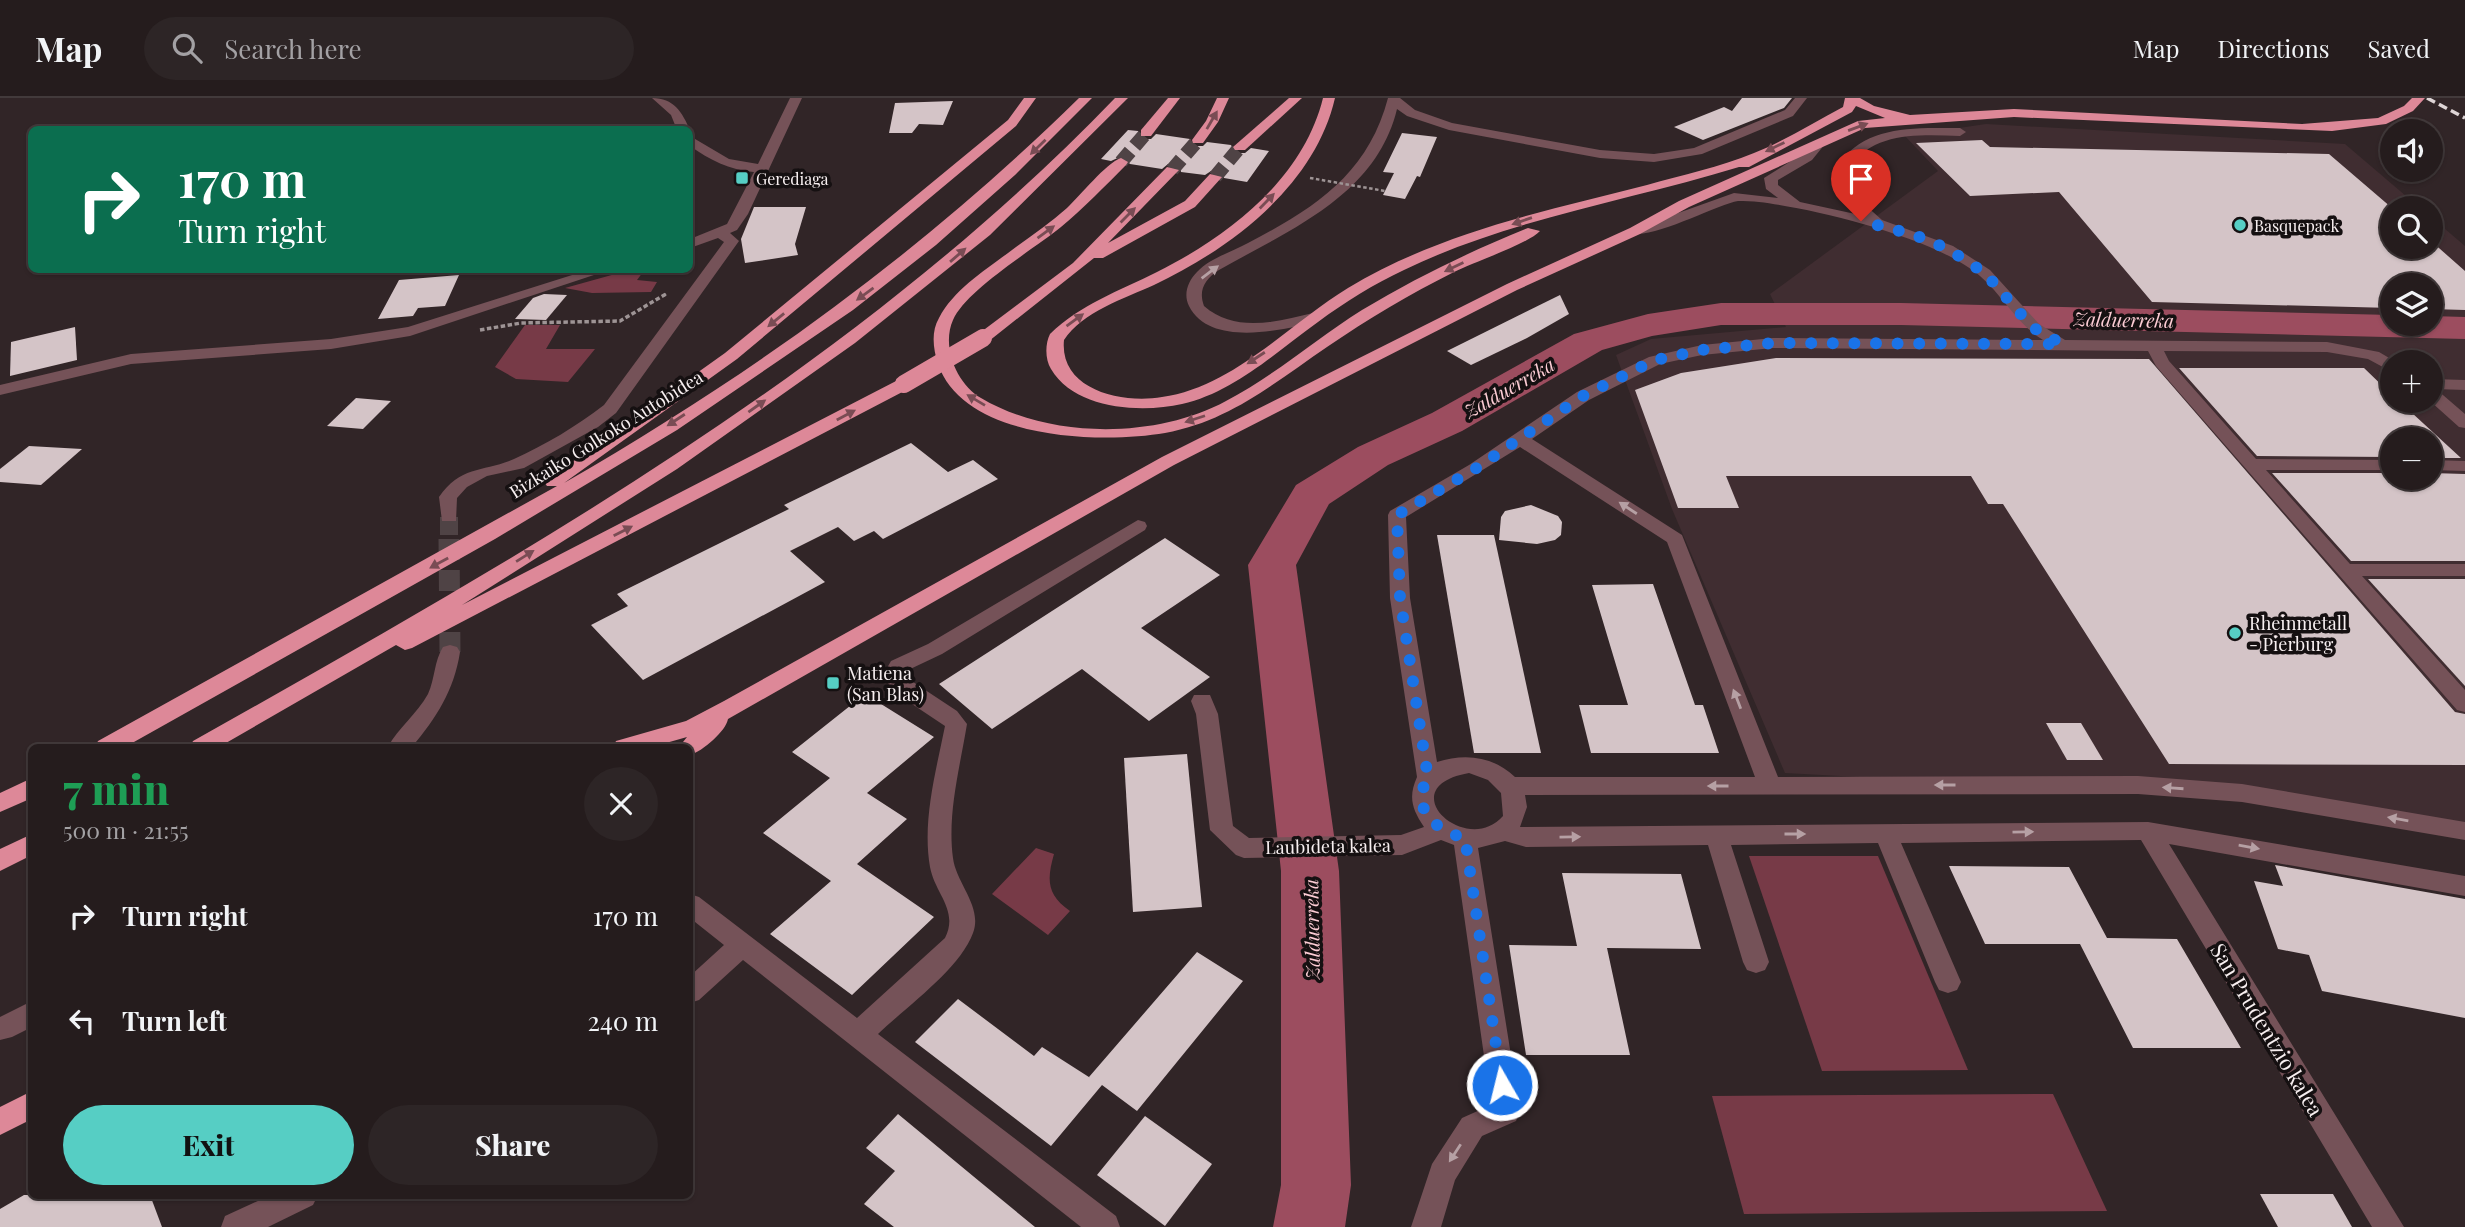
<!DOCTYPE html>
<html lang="en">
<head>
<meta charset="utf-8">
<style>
  :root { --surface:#251c1d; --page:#2d2526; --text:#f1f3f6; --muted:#a3a1a4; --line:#423a3b; --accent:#56cec4 }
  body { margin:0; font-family:"Playfair Display",serif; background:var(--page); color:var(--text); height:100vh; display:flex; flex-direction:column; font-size:26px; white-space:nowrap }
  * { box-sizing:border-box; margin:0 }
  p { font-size:23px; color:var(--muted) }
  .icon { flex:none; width:38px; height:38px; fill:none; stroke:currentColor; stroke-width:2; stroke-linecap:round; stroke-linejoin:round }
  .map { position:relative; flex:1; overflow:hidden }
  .panel { position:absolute; left:28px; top:646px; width:665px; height:455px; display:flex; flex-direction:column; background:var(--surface); border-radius:10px; box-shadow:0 2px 5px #0004,0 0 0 2px var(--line) }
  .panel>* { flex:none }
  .top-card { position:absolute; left:28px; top:28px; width:665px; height:147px; border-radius:10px; box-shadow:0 2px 5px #0004,0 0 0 2px var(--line); background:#0b6e4f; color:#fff; overflow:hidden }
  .tools { position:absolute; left:2380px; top:21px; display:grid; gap:14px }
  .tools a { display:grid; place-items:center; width:63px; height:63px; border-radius:50%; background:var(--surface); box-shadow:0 2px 5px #0004,0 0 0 2px var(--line); font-size:35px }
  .pin { position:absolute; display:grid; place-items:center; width:60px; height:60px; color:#fff; margin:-72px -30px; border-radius:50% 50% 50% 0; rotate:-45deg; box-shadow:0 0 7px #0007 }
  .pin .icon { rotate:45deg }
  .me { position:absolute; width:77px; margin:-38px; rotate:352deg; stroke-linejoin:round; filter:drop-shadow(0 0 5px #0008) }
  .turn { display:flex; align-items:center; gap:24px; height:147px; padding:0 35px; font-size:32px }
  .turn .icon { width:91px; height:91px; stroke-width:2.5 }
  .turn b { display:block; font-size:49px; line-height:60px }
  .round { display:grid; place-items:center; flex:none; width:74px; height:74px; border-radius:37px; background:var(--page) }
  .overview { display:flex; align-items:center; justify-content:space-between; height:119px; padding:0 35px }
  h1 { font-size:42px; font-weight:800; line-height:52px; color:#1e9e55 }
  .action { display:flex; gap:14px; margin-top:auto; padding:14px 35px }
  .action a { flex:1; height:80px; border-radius:42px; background:var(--accent); color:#111; font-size:28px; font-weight:800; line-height:80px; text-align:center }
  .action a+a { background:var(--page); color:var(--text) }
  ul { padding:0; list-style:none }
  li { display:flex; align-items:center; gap:21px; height:105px; padding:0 35px }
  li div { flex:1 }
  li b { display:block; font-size:26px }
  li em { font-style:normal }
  header { display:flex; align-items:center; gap:42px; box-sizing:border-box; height:98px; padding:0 35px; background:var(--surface); border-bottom:2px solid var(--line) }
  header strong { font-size:33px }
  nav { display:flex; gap:38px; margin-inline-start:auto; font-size:24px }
  .search { width:490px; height:63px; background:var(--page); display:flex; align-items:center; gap:18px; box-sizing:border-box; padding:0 24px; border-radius:38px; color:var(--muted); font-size:26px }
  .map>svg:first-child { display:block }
  .built { fill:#402d31; fill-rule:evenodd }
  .green { fill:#773a47 }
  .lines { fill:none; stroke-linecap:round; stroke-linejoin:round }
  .river { fill:#9c4d5f; fill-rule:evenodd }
  .building { fill:#d4c4c7 }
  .minor-tunnel-far1 { stroke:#4f4345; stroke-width:18; stroke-dasharray:18 9; stroke-linecap:butt }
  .minor-tunnel { stroke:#4f4345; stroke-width:21; stroke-dasharray:21 10; stroke-linecap:butt }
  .highway-tunnel { stroke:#4f4345; stroke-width:14; stroke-dasharray:14 7; stroke-linecap:butt }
  .path-far1 { stroke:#9e9495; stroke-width:2.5; stroke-dasharray:3.5 2.5; stroke-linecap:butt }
  .path { stroke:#9e9495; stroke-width:3.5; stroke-dasharray:4.5 2.5; stroke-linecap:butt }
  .minor { fill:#755258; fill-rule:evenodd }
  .highway { fill:#dd8898; fill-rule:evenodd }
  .rail { stroke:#ded5d6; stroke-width:3.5; stroke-dasharray:9 4.5; stroke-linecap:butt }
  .path-bridge { stroke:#9e9495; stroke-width:2.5; stroke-dasharray:3.5 2.5; stroke-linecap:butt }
  .highway-bridge { stroke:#dd8898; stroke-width:18 }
  .oneway { fill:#794c54 }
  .oneway2 { fill:#b6a0a4 }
  .route { stroke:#1a73e8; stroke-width:12; stroke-dasharray:0 21.6 }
  .poi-dot { fill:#56cec4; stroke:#151011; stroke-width:2.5 }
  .labels { text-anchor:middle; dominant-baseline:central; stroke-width:7; stroke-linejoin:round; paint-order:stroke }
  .far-poi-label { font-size:16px; fill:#f7eff0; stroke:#151011; text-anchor:start }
  .street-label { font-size:18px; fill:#f7eff0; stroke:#151011 }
  .poi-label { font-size:18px; fill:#f7eff0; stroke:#151011; text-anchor:start }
  .water-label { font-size:19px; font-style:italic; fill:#fdcdd5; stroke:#151011 }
  .near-street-label { font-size:21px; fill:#f7eff0; stroke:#151011 }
</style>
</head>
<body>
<header>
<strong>Map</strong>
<div class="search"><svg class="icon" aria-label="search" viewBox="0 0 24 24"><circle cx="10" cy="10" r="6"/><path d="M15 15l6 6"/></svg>Search here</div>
<nav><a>Map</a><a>Directions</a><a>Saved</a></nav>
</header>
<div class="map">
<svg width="2465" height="1129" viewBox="0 0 2465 1129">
  <rect width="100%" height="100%" fill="#312527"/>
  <path class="built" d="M1986 26 2345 46 2420 110H2392V149H2431V119L2465 148V738L2244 700 1785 675 1672 411 1616 257 1651 241 1786 229 1770 196 1938 73 1905 38ZM2392 187H2431V226H2392ZM2392 264H2431V303H2392ZM2392 341H2431V380H2392Z"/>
  <g class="green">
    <polygon points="626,173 643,174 637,182 657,184 651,194 592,195 565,190"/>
    <polygon points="525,227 560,227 546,251 595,251 568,284 516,281 495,269"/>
    <path d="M1036 750 1054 756C1047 781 1046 796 1070 813L1048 837 992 796Z"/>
    <polygon points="1749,758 1878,758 1968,972 1822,973"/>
    <polygon points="2053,996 2107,1113 1744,1116 1712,998"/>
  </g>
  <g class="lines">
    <polygon class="river" points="1721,205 1901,205 2392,217 2392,226 2431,226 2431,218 2465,219 2465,241 1901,227 1721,227 1652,238 1602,252 1462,333 1388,367 1329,406 1296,467 1339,773 1351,1087 1345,1129 1273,1129 1281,1087 1281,773 1248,467 1296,387 1358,349 1432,315 1574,236 1648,216"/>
  </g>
  <g class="building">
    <polygon points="1742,0 1792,0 1784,10 1703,42 1674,29 1724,9 1732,13"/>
    <polygon points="953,3 943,27 919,26 912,35 889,35 895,5"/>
    <polygon points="1128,32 1138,33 1141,41 1151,41 1156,36 1190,41 1193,48 1203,48 1207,44 1231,47 1235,55 1245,55 1251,50 1269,53 1247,84 1224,80 1223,76 1211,73 1205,77 1181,74 1180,69 1168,66 1162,71 1130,66 1122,58 1111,63 1101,61"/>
    <polygon points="1402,35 1437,39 1420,79 1417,78 1405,101 1383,97 1394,75 1383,74"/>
    <polygon points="1982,42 1990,49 2329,56 2392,110 2392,149 2431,149 2431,143 2465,173 2465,212 2431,211 2431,187 2392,187 2392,210 2152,204 2059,94 1970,98 1916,45"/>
    <polygon points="754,109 806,109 795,146 798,157 745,165 741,141"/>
    <polygon points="459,177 445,208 418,210 413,218 378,221 399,182"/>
    <polygon points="544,196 567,197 546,222 515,221 533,200"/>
    <polygon points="1560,197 1569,216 1527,240 1471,267 1447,253"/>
    <polygon points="75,229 77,262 10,278 11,244"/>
    <polygon points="1776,260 2149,261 2455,614 2465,616 2465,667 2169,666 2003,406 1988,406 1971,378 1726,378 1739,410 1678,410 1635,292 1681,275"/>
    <polygon points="2179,270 2364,270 2392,297 2392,303 2399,303 2461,360 2431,360 2431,341 2392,341 2392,359 2257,358"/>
    <polygon points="356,300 391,303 363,331 327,328"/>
    <polygon points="911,345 948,374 973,362 998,381 883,441 874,433 854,443 838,429 790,453 825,484 643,582 591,527 628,508 617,496 789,411 784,407"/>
    <polygon points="29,348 82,351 41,387 0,384 0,371"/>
    <polygon points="2272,375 2392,375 2392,380 2431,380 2431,375 2465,376 2465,463 2351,463"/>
    <polygon points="1531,407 1558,418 1562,424 1561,437 1555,442 1537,446 1499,442 1501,419 1505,413"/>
    <polygon points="1437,437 1494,437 1541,655 1474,655"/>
    <polygon points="1165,440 1220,477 1141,530 1210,579 1149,623 1082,571 992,631 939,586"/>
    <polygon points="2368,481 2465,481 2465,588"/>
    <polygon points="1653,486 1695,607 1703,607 1719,655 1591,655 1579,607 1628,607 1592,487"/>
    <polygon points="865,596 934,639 867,695 907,721 857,766 934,819 852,897 770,836 831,783 763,735 830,680 792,654"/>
    <polygon points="2046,625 2081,625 2103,662 2067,662"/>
    <polygon points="1187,656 1202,809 1133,814 1124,660"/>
    <polygon points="2275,767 2465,801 2465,920 2322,893 2309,857 2278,851 2254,783 2283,788"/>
    <polygon points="1949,768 2069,769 2107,840 2177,841 2241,950 2133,950 2080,846 1985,846"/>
    <polygon points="1562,775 1681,776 1701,851 1607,850 1630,957 1526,957 1509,847 1577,848"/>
    <polygon points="1197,854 1243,883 1137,1013 1102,987 1051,1048 915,944 958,901 1034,958 1042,949 1092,981 1089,979"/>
    <polygon points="898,1016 979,1083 1035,1129 894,1129 864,1106 895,1073 866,1050"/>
    <polygon points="1145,1018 1212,1066 1165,1128 1097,1077"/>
    <polygon points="2260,1096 2333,1096 2352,1129 2278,1129"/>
    <polygon points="24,1097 150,1097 162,1129 0,1129 0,1111"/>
  </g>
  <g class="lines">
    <polyline class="minor-tunnel-far1" points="449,419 449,443"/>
    <polyline class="minor-tunnel" points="449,441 450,554"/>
    <g class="highway-tunnel">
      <polyline points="1121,64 1146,35"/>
      <polyline points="1172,72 1198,42"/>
      <polyline points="1215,79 1240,49"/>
    </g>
    <polyline class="path-far1" points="663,198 666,196"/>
    <polyline class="path" points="480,232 521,225 620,223 666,196"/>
    <g class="minor">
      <path d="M652 0C674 0 682 14 690 32V33L677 32 671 17Z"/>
      <path d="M790 0H802L748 116 737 132 730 135 739 143 616 315 598 329 524 370 487 378 467 389 457 400 456 423H442L439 399C461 367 484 374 514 361 545 347 577 328 604 307L724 144 718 140 690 150V141L727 126 754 74C729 72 710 62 690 48V38L729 61 758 66Z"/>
      <path d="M1388 0H1400L1415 12 1452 25 1600 52 1654 56 1694 50 1785 12 1795 0H1807L1793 18 1702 56 1654 64 1600 60 1449 32 1407 18 1397 11C1376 98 1289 132 1219 172 1205 181 1198 192 1204 208 1235 235 1276 224 1313 215L1321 220 1319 223C1284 232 1210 250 1189 208 1183 196 1188 183 1197 174 1210 160 1232 154 1248 145 1315 110 1368 76 1388 0Z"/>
      <path d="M1928 30H1960L1966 34 1960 38C1920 37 1874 33 1849 70L1864 106 1882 122 1953 148 1990 172 2039 226 2065 242 2327 244 2379 254 2396 264H2392V274L2368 261 2327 254 2164 253 2169 263 2256 361 2392 362V372H2266L2350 466H2465V478H2362L2465 592V614L2457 612 2156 268 2148 253 1773 250 1702 257 1660 266 1589 302 1532 341 1682 437 1778 679 2138 678 2242 686 2465 724V742L2242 704 2138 696 1525 697 1527 709 1520 729 2148 724 2465 778V798L2169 746 2404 1129H2372L2141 742 1901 745 1961 884 1957 892 1948 895 1939 892 1935 884 1878 745 1731 747 1769 864 1765 872 1756 875 1747 872 1743 864 1708 747 1526 749 1505 743 1478 750 1520 1014 1516 1023 1482 1038 1455 1082 1441 1129H1411L1432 1066 1462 1020 1491 1007 1454 747 1441 742 1402 757 1244 760 1236 757 1210 732 1196 616 1191 603 1194 597H1210L1218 616 1233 728 1249 740 1401 737 1424 729C1412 711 1408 699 1417 679L1390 500 1388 417 1390 413 1469 367 1577 294 1649 259 1702 247 1773 240 2043 242C2017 226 2003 198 1980 178 1936 140 1817 111 1759 104 1753 103 1744 103 1738 103 1717 106 1643 147 1628 133L1734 95 1778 100 1766 91 1764 80 1802 56 1818 42 1825 46 1812 62 1778 82V87L1800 104 1860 117 1851 108 1835 70C1858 37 1889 31 1928 30ZM1520 349 1667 444 1755 679H1515C1493 658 1465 655 1437 664L1410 500 1406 419ZM1469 675 1488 682 1501 695 1503 718C1466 760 1389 689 1469 675Z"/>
      <polygon points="588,172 609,172 410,238 331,251 131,266 0,297 0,287 131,256 331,241 408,229"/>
      <polygon points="2431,281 2465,282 2465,292 2436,291 2465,316 2465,330 2459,329 2430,303"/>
      <polygon points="2431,362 2465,363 2465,373 2431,372"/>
      <path d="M1138 422 1145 424 1147 428 1145 432 942 556 906 573 904 578 957 613 967 626C960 669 947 716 953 760 956 785 983 809 973 835 960 871 906 909 878 936L1116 1118 1120 1129H1081L743 862 699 902 690 905V878L724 847 690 820V796L699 799 857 920 945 840C959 812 935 796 930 769 922 723 936 673 945 628L900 598 882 579 891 563 928 546Z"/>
      <path d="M450 547 457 549 460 554C454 593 436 620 412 649H388C398 630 417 616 428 596 435 581 434 563 443 549Z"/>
      <polygon points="32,903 32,929 12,939 0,942 0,919"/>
      <polygon points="271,1097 318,1097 313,1107 268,1129 221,1129 225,1118"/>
    </g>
    <g class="highway">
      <path d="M1024 0H1036L1016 28 737 261 564 385C755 275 922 154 1079 0H1092L1015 77 936 147 853 212 677 332 495 441 150 635 125 649H95L98 643 557 388H547L544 384 725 255 1008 22Z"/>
      <path d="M1115 0H1128L990 137 855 245 677 371 462 507 898 282H910V290L412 550 405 552 396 547 219 649H190L193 643C520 459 853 272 1115 0Z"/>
      <polygon points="1168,0 1180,0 1151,38 1141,38 1141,32"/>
      <polygon points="1217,0 1229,0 1218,24 1203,45 1193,45 1192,42 1206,23"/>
      <polygon points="1289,0 1302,0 1245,52 1235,52 1233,49"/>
      <path d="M1323 0H1335C1315 87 1232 150 1154 187 1125 200 1082 214 1064 242 1059 292 1122 306 1162 299 1233 289 1289 226 1348 190 1439 135 1545 113 1647 87 1682 77 1720 69 1754 55 1785 43 1814 24 1843 9L1845 0H1860L1874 8 1910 17 2014 11 2302 26 2378 20 2404 8 2412 0H2425L2413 13 2386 26 2332 33 2014 19 1865 30 1689 109 1640 136 1517 192 1174 367 728 621C726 633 703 653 690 657V649H679L687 639 652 649H613L616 643 686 623 724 603 1162 359 1507 186 1630 130 1679 103 1858 23 1885 20 1856 8 1852 14 1749 69H1739C1628 103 1509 121 1404 172 1374 186 1345 204 1318 224 1276 254 1234 294 1182 306 1142 315 1075 312 1051 271 1045 261 1045 246 1050 236 1081 206 1119 193 1157 174 1229 138 1303 81 1323 0Z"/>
      <path d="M1121 60 1128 64 1126 67C1105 88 1084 110 1061 129 1034 151 966 192 953 222 941 249 957 286 981 300 1050 341 1156 341 1226 303 1274 278 1316 241 1362 212 1415 180 1471 153 1528 130L1540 133C1528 146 1474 164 1454 174 1410 196 1368 221 1327 249 1274 285 1230 323 1165 335 1100 346 964 342 938 266 933 251 931 233 939 220 954 191 987 171 1012 152 1031 138 1050 125 1067 110 1080 98 1106 65 1121 60Z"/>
      <polygon points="1167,69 1179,72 1108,145 1185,103 1210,76 1222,79 1195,109 1103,160 1094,160 989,243 977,243 977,237 1073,165"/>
      <polygon points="32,680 32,700 0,714 0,695"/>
      <polygon points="32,736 32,757 0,773 0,751"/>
      <polygon points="32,993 32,1021 0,1037 0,1009"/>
    </g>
    <polyline class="rail" points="2427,0 2465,20"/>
    <polyline class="path-bridge" points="1310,80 1385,93"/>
    <polyline class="highway-bridge" points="904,286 983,240"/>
  </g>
  <defs><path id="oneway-solid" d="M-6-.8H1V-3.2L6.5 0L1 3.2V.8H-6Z" transform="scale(1.75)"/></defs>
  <g class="oneway">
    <use href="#oneway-solid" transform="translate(1212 22) rotate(-60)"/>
    <use href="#oneway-solid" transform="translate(1858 29) rotate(-20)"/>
    <use href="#oneway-solid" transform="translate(1038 49) rotate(136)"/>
    <use href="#oneway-solid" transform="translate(1775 49) rotate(154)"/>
    <use href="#oneway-solid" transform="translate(1267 103) rotate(-46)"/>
    <use href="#oneway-solid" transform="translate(1128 117) rotate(-45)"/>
    <use href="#oneway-solid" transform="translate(1522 123) rotate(161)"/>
    <use href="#oneway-solid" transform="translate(1046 134) rotate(-36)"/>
    <use href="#oneway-solid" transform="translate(958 157) rotate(-41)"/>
    <use href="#oneway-solid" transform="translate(1454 169) rotate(154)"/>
    <use href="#oneway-solid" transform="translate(865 196) rotate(144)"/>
    <use href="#oneway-solid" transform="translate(776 222) rotate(141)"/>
    <use href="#oneway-solid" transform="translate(1075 222) rotate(-36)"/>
    <use href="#oneway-solid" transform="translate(1256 260) rotate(147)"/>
    <use href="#oneway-solid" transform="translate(976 302) rotate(-149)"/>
    <use href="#oneway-solid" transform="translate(757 308) rotate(-35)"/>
    <use href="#oneway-solid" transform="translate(846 317) rotate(-28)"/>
    <use href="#oneway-solid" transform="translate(1195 321) rotate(162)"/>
    <use href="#oneway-solid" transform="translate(676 322) rotate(147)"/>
    <use href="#oneway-solid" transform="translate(623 433) rotate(-27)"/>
    <use href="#oneway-solid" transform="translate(525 458) rotate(-32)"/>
    <use href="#oneway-solid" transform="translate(439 465) rotate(151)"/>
  </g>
  <g class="oneway2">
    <use href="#oneway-solid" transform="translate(1210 174) rotate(-37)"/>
    <use href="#oneway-solid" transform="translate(1628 410) rotate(-147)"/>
    <use href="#oneway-solid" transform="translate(1737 601) rotate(-111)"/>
    <use href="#oneway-solid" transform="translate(1945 687) rotate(180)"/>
    <use href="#oneway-solid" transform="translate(1718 688) rotate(180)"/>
    <use href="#oneway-solid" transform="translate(2173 690) rotate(-176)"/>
    <use href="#oneway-solid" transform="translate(2398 721) rotate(-170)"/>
    <use href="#oneway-solid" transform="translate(2023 734) rotate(-1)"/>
    <use href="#oneway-solid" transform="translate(1795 736)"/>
    <use href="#oneway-solid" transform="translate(1570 739) rotate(-1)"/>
    <use href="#oneway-solid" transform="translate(2249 749) rotate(10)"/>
    <use href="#oneway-solid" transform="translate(1455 1055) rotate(123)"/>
  </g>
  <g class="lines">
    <path class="route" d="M1502 987 1465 740C1436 733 1409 710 1428 680L1400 500 1397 417 1475 371 1583 298 1655 262 1702 252 1773 245 2062 246 2032 229 1985 175 1948 151 1915 137 1861 123"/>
  </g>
  <g class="poi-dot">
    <rect x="735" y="73" width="14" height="14" rx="3.5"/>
    <circle cx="2240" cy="127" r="7"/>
    <circle cx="2235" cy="535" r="7"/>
    <rect x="826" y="578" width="14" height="14" rx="3.5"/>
  </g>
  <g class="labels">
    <g class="far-poi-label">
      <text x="756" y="80">Gerediaga</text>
      <text x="2254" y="127">Basquepack</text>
    </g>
    <g class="street-label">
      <text transform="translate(606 336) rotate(-32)">Bizkaiko Golkoko Autobidea</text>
      <text transform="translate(1328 748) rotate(-1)">Laubideta kalea</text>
    </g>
    <g class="poi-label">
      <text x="2249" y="525">Rheinmetall<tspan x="2249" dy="21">- Pierburg</tspan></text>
      <text x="847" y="575">Matiena<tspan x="847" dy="21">(San Blas)</tspan></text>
    </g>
    <g class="water-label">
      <text transform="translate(2124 221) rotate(1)">Zalduerreka</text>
      <text transform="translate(1509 289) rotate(-30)">Zalduerreka</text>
      <text transform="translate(1311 831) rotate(-91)">Zalduerreka</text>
    </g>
    <g class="near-street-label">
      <text transform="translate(2268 931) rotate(59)">San Prudentzio kalea</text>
    </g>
  </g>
</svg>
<div class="tools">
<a><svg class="icon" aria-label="sound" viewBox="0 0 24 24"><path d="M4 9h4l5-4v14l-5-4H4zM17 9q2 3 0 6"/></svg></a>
<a><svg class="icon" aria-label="search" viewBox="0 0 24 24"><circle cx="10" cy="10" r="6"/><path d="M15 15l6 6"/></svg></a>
<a><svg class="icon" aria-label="layers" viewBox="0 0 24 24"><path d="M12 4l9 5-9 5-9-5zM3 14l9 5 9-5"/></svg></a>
<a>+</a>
<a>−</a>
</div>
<div class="pin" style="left:1861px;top:123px;background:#d93025"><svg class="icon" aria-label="arrive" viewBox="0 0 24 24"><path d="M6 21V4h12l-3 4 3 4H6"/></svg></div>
<svg class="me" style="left:1502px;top:987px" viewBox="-20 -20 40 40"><circle r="17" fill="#1a73e8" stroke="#fff" stroke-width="3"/><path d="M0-11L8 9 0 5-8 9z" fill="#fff"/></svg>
<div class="top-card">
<div class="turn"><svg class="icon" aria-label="right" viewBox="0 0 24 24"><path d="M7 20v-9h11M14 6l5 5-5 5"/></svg><div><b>170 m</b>Turn right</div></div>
</div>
<section class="panel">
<div class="overview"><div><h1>7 min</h1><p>500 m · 21:55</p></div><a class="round"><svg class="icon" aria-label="close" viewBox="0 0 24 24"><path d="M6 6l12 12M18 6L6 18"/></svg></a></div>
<ul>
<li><svg class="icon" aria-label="right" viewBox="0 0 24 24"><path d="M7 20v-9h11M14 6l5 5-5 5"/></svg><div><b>Turn right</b></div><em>170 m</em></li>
<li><svg class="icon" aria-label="left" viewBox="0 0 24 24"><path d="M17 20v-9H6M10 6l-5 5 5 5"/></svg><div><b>Turn left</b></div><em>240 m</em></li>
</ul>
<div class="action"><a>Exit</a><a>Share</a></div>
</section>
</div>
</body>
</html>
